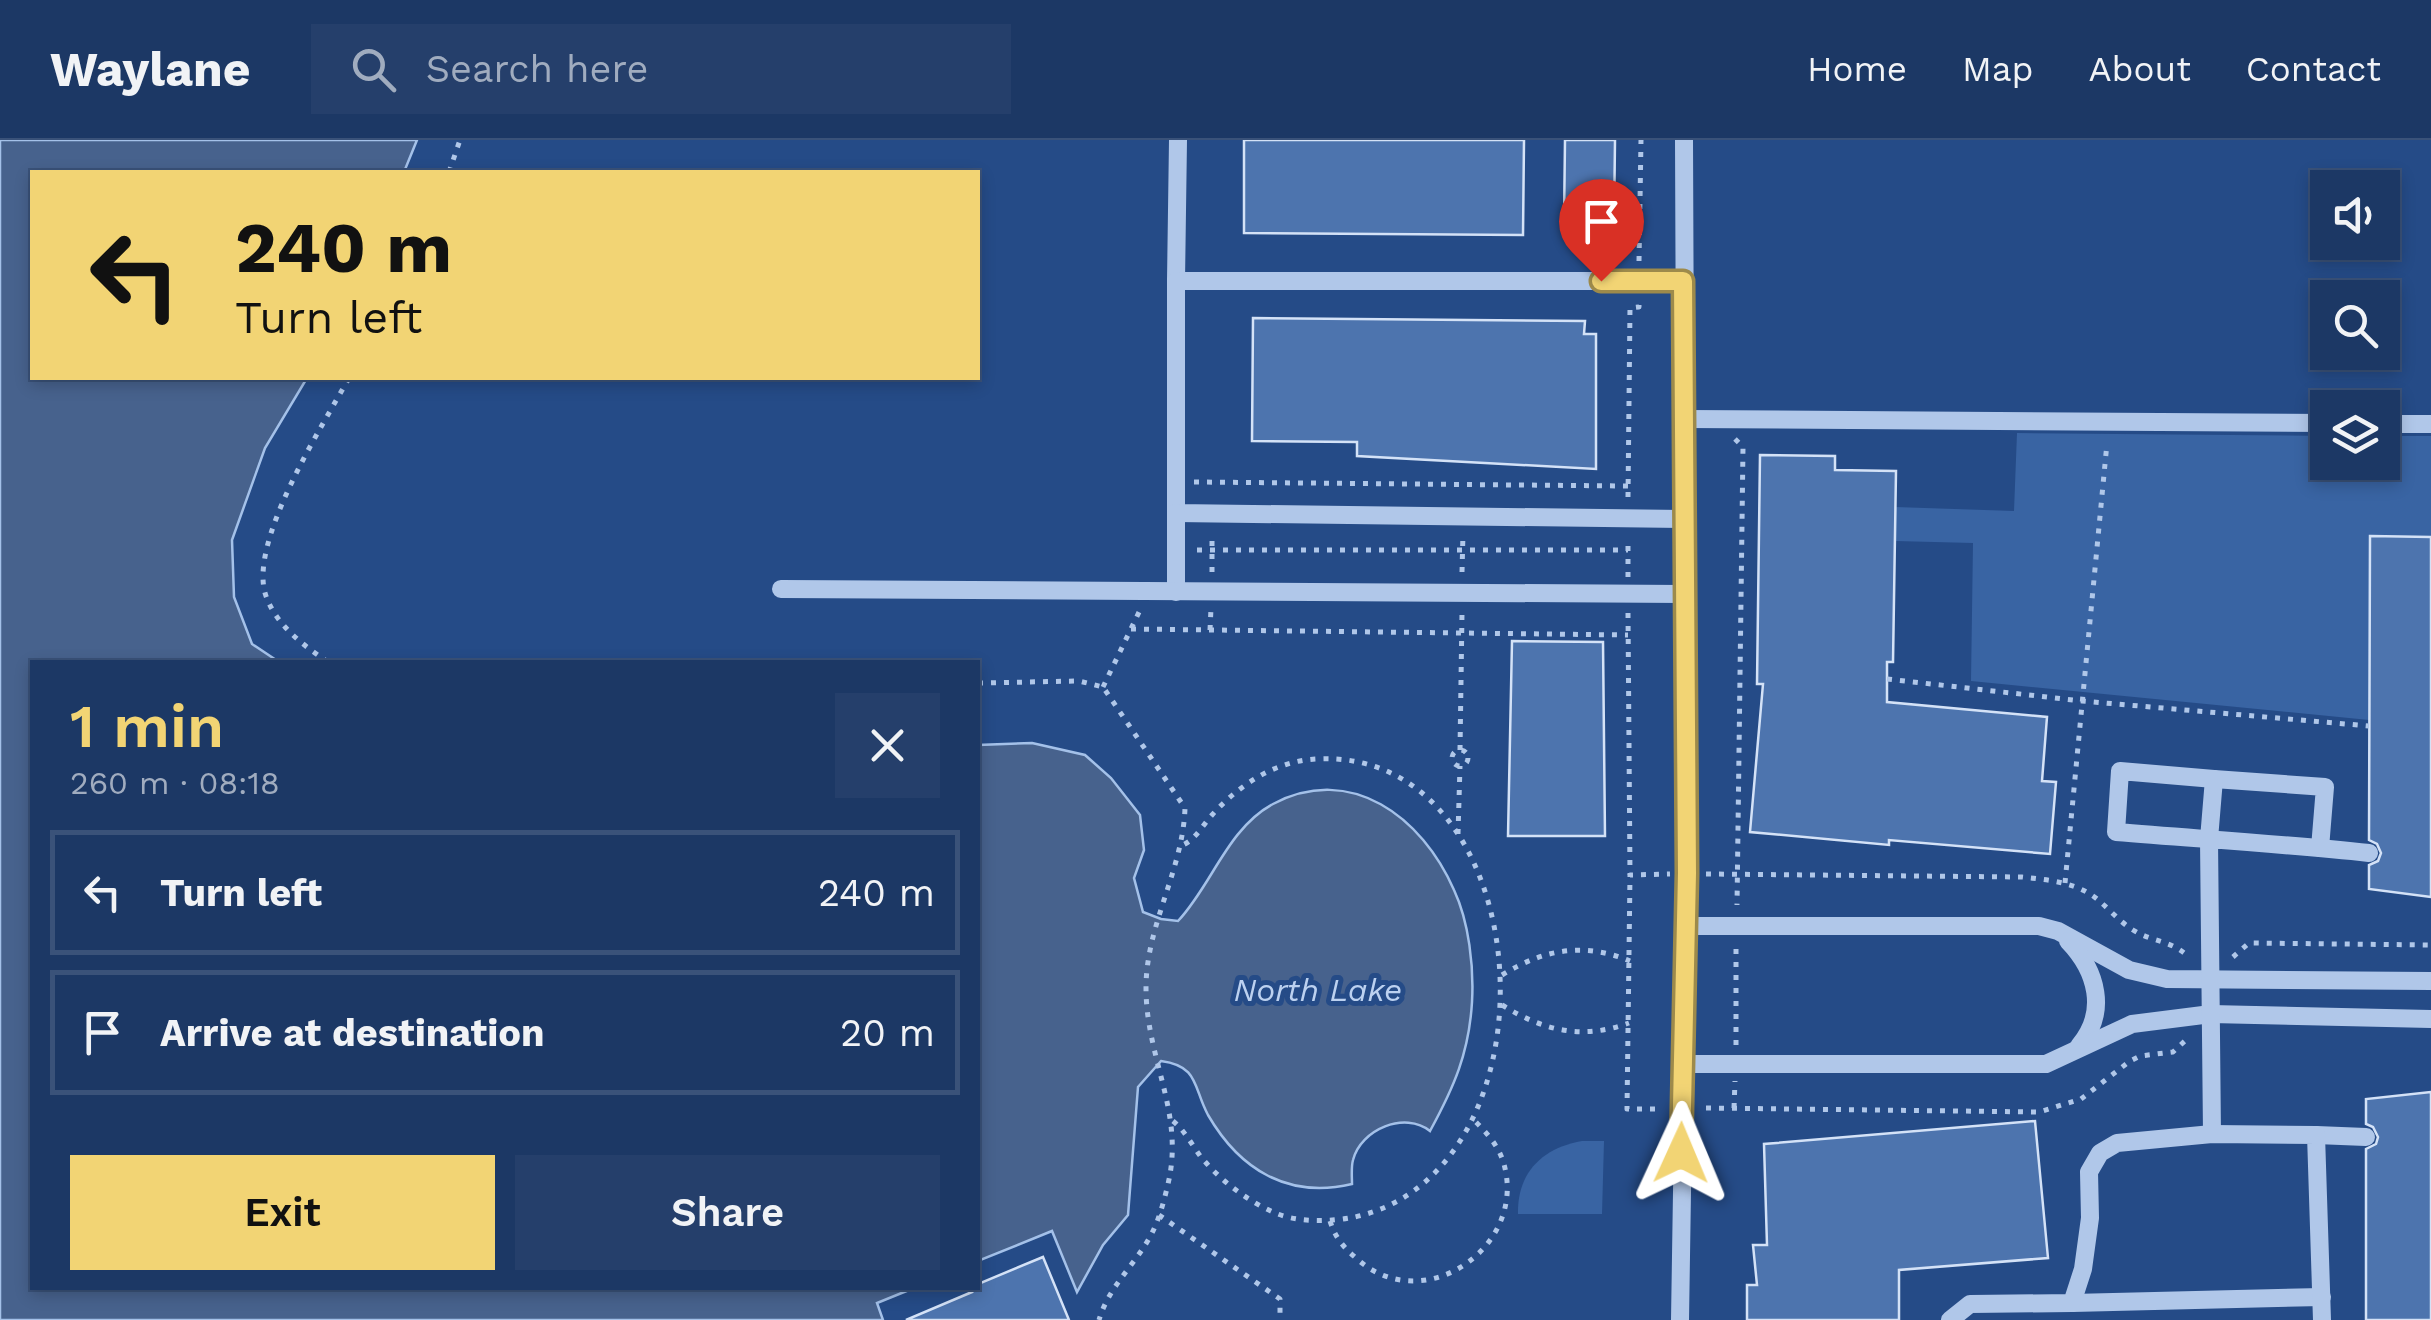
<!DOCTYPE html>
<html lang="en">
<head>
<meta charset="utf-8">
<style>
  :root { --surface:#1c3865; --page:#253f6b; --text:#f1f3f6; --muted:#a0acbf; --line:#3a5279; --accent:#f2d474 }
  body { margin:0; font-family:"Work Sans",sans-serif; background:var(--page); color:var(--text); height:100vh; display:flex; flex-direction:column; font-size:38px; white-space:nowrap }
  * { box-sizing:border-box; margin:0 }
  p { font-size:32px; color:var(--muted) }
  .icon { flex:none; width:55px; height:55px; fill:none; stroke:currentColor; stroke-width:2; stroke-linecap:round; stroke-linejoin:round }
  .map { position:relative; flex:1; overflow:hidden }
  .side { position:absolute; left:30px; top:520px; width:950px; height:630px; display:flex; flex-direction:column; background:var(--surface); border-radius:0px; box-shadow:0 5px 15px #0003,0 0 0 2px var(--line) }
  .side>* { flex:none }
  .guide { position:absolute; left:30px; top:30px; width:950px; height:210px; border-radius:0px; box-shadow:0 5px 15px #0003,0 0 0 2px var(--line); background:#f2d474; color:#111; overflow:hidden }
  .fabs { position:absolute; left:2310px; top:30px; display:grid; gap:20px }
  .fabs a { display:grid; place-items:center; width:90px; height:90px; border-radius:0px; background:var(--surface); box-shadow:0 5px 15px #0003,0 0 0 2px var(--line); font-size:50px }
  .pin { position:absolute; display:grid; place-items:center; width:85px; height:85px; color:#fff; margin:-102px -42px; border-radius:50% 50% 50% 0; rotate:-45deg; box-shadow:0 0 10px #0007 }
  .pin .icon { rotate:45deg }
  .me { position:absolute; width:110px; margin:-55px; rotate:1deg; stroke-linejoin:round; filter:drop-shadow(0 0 8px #0008) }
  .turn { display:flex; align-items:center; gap:35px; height:210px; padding:0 40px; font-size:45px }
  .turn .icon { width:130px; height:130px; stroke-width:2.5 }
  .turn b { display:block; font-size:70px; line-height:85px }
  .round { display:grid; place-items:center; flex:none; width:105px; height:105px; border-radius:0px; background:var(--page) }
  .summary { display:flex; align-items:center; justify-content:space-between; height:170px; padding:0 40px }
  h1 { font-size:60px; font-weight:600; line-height:75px; color:var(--accent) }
  .action { display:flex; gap:20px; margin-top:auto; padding:20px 40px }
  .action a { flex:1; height:115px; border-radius:0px; background:var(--accent); color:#111; font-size:40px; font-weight:600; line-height:115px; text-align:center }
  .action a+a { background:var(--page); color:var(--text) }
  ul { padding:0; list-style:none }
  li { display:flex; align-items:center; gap:30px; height:125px; margin:0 20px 15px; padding:0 20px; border:5px solid var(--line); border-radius:0px }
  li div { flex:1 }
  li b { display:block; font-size:38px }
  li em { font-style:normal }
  header { display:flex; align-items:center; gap:60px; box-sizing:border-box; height:140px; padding:0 50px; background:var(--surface); border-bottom:2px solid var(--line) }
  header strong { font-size:48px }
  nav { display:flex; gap:55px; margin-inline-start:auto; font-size:35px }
  .search { width:700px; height:90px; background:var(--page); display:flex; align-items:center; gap:25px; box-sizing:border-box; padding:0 35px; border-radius:0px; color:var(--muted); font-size:38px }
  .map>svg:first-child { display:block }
  .green { fill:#3964a3 }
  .water { fill:#47628d; stroke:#a4c1e9; stroke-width:2.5 }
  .building { fill:#4d74ae; stroke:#d4e2f7; stroke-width:2.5 }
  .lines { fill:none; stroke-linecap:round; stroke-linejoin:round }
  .path { stroke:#b0c7e9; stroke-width:5; stroke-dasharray:5 8; stroke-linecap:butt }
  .minor { stroke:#b0c7e9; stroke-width:18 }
  .route-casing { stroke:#9d8a4b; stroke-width:25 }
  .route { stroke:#f2d474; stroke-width:18 }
  .labels { text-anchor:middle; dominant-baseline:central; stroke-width:10; stroke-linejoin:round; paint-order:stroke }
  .water-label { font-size:32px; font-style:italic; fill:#bcd1f0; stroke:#254b87 }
</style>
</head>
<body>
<header>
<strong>Waylane</strong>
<div class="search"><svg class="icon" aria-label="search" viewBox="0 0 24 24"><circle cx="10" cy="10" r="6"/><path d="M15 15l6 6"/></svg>Search here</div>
<nav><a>Home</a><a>Map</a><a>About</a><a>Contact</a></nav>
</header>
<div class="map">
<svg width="2431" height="1180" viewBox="0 0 2431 1180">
  <rect width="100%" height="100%" fill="#254b87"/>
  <g class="green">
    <polygon points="2017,293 2327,296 2328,322 2382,322 2383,296 2431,296 2431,397 2370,397 2369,580 1971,541 1973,403 1895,401 1895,367 2014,371"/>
    <path d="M1582 1001H1604L1602 1074H1518C1517 1033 1542 1008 1582 1001Z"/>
  </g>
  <g class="water">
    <polygon points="0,0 417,0 404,32 32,32 32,238 307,238 265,308 232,400 234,457 252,504 279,522 32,522 32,1148 914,1148 877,1163 883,1180 0,1180"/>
    <path d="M1032 603 1085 615 1111 638 1140 675 1144 710 1134 738 1143 772 1161 779 1178 781C1212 745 1227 689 1273 664 1351 623 1422 677 1454 750 1469 782 1474 827 1472 862 1469 913 1454 947 1430 991 1405 971 1361 989 1353 1020 1351 1027 1352 1037 1352 1044 1288 1059 1240 1030 1208 975 1193 947 1199 926 1161 921L1138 947 1128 1075 1103 1105 1077 1152 1052 1091 978 1121V605Z"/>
  </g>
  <g class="building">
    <polygon points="1244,0 1524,0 1523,95 1244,93"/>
    <polygon points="1565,0 1615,0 1614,83 1564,83"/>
    <polygon points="1253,178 1585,181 1584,194 1596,194 1596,329 1357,316 1357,302 1252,301"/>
    <polygon points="1760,315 1835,316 1835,330 1896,331 1893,522 1887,522 1887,562 2047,577 2042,641 2056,642 2050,714 1889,700 1889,705 1750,692 1763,544 1757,544"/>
    <polygon points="2370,396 2431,397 2431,757 2369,749 2369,725 2378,721 2381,713 2377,704 2369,700"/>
    <polygon points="1512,501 1603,502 1605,696 1508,696"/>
    <polygon points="2431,952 2431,1180 2366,1180 2366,1009 2376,1004 2378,997 2373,987 2366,984 2366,959"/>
    <polygon points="2035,981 2048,1118 1899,1130 1899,1180 1747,1180 1747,1145 1757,1145 1753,1105 1767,1105 1764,1004"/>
    <polygon points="1043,1117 1069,1180 906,1180 972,1152 970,1148 978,1148 978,1144"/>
  </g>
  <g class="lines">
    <g class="path">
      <polyline points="449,32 460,0"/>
      <polyline points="1639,121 1641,0"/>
      <polyline points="1735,299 1743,307 1737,765"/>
      <polyline points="1194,342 1628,346"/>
      <polyline points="1628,357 1630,168 1639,167 1639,162"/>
      <polyline points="1197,410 1628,410"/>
      <polyline points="1212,432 1212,393"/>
      <polyline points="1462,432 1463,393"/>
      <polyline points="1628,437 1628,398"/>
      <polyline points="1628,473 1630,735"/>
      <polyline points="1131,489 1628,495"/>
      <polyline points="1210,490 1211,468"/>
      <path d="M328 522C304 506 276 485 266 456 247 403 323 285 349 238"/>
      <polyline points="1887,539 2082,561 2369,586"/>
      <path d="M978 543 1079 541 1103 547 1185 668C1183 730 1146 785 1146 848 1146 919 1185 973 1168 1044 1164 1061 1159 1080 1151 1095 1135 1125 1109 1146 1099 1180"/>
      <polyline points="1103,547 1141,468"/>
      <circle cx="1460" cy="618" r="8"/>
      <polyline points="1460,610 1462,473"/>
      <polyline points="1458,694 1460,626"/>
      <path d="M1706 734 2022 737C2048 740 2076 742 2097 759 2109 769 2120 782 2133 790 2154 803 2169 799 2189 817"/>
      <polyline points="2065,743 2107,303"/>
      <polyline points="2233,817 2249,803 2431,805"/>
      <path d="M1502 835C1544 809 1584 802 1630 821"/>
      <path d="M1502 865C1544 891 1582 900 1629 883"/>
      <polyline points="1736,905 1736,806"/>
      <polyline points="1706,968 2039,972 2081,959 2130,921 2140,916 2173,912 2188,898"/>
      <polyline points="1734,968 1735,941"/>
      <polyline points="1655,969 1627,969 1630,735 1670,734"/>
      <path d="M1173 981C1185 991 1192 1005 1201 1017 1220 1040 1246 1060 1273 1072 1297 1083 1329 1082 1355 1077 1567 1030 1541 606 1316 619 1275 621 1239 645 1212 675 1202 686 1194 702 1180 706"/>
      <polyline points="1159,1075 1280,1159 1280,1180"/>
      <path d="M1330 1081C1335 1097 1343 1107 1356 1118 1423 1180 1530 1106 1503 1021 1497 1003 1484 990 1471 977"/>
    </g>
    <g class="minor">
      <polyline points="1178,0 1176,141 1683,141"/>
      <polyline points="1176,141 1176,373 1683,379"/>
      <polyline points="1685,279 2328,283"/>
      <polyline points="2382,284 2431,284"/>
      <polyline points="1176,373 1176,452"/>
      <polyline points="781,449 1684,454"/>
      <polyline points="2214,639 2325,647 2320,708"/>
      <polyline points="1686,786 2039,786 2058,791 2129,830 2167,839 2431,841"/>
      <path d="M2068 801C2097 831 2108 872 2079 906"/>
      <polyline points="1682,924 2046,924 2132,884 2211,874 2431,879"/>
      <path d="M2212 994 2209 699 2214 639 2120 631 2116 692C2200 699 2285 704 2369 713"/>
      <polyline points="2316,995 2366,997"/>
      <polyline points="2072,1163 2322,1157"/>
      <polyline points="1680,1180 1687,733 1684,0"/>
      <polyline points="1950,1180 1970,1164 2072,1163 2083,1129 2090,1078 2089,1032 2100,1013 2117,1003 2212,994 2316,995 2322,1180"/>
    </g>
  </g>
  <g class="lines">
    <defs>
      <polyline id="route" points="1601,141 1683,141 1687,733 1681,1013"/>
    </defs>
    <use href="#route" class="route-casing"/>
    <use href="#route" class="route"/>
  </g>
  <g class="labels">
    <g class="water-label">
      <text x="1318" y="850">North Lake</text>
    </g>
  </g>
</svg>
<div class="fabs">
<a><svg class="icon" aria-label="sound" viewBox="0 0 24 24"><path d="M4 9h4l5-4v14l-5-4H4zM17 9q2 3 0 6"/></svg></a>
<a><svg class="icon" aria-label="search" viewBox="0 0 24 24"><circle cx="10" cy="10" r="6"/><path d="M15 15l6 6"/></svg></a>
<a><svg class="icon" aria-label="layers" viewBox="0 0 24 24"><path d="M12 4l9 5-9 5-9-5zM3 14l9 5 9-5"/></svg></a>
</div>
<div class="pin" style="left:1601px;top:141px;background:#d93025"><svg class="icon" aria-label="arrive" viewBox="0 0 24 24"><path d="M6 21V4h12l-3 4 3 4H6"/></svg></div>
<svg class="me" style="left:1681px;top:1013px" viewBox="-20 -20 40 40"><path d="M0-17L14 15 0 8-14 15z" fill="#f2d474" stroke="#fff" stroke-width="4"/></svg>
<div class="guide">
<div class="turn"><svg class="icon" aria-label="left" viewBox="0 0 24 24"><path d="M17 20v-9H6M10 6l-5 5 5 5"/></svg><div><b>240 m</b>Turn left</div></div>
</div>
<section class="side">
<div class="summary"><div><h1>1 min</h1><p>260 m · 08:18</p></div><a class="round"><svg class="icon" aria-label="close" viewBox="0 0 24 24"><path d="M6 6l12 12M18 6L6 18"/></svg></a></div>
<ul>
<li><svg class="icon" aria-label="left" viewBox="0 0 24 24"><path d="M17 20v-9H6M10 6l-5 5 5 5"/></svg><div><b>Turn left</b></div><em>240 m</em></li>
<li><svg class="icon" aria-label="arrive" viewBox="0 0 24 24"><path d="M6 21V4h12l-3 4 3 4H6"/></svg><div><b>Arrive at destination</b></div><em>20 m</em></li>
</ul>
<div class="action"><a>Exit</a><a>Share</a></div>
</section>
</div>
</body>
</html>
